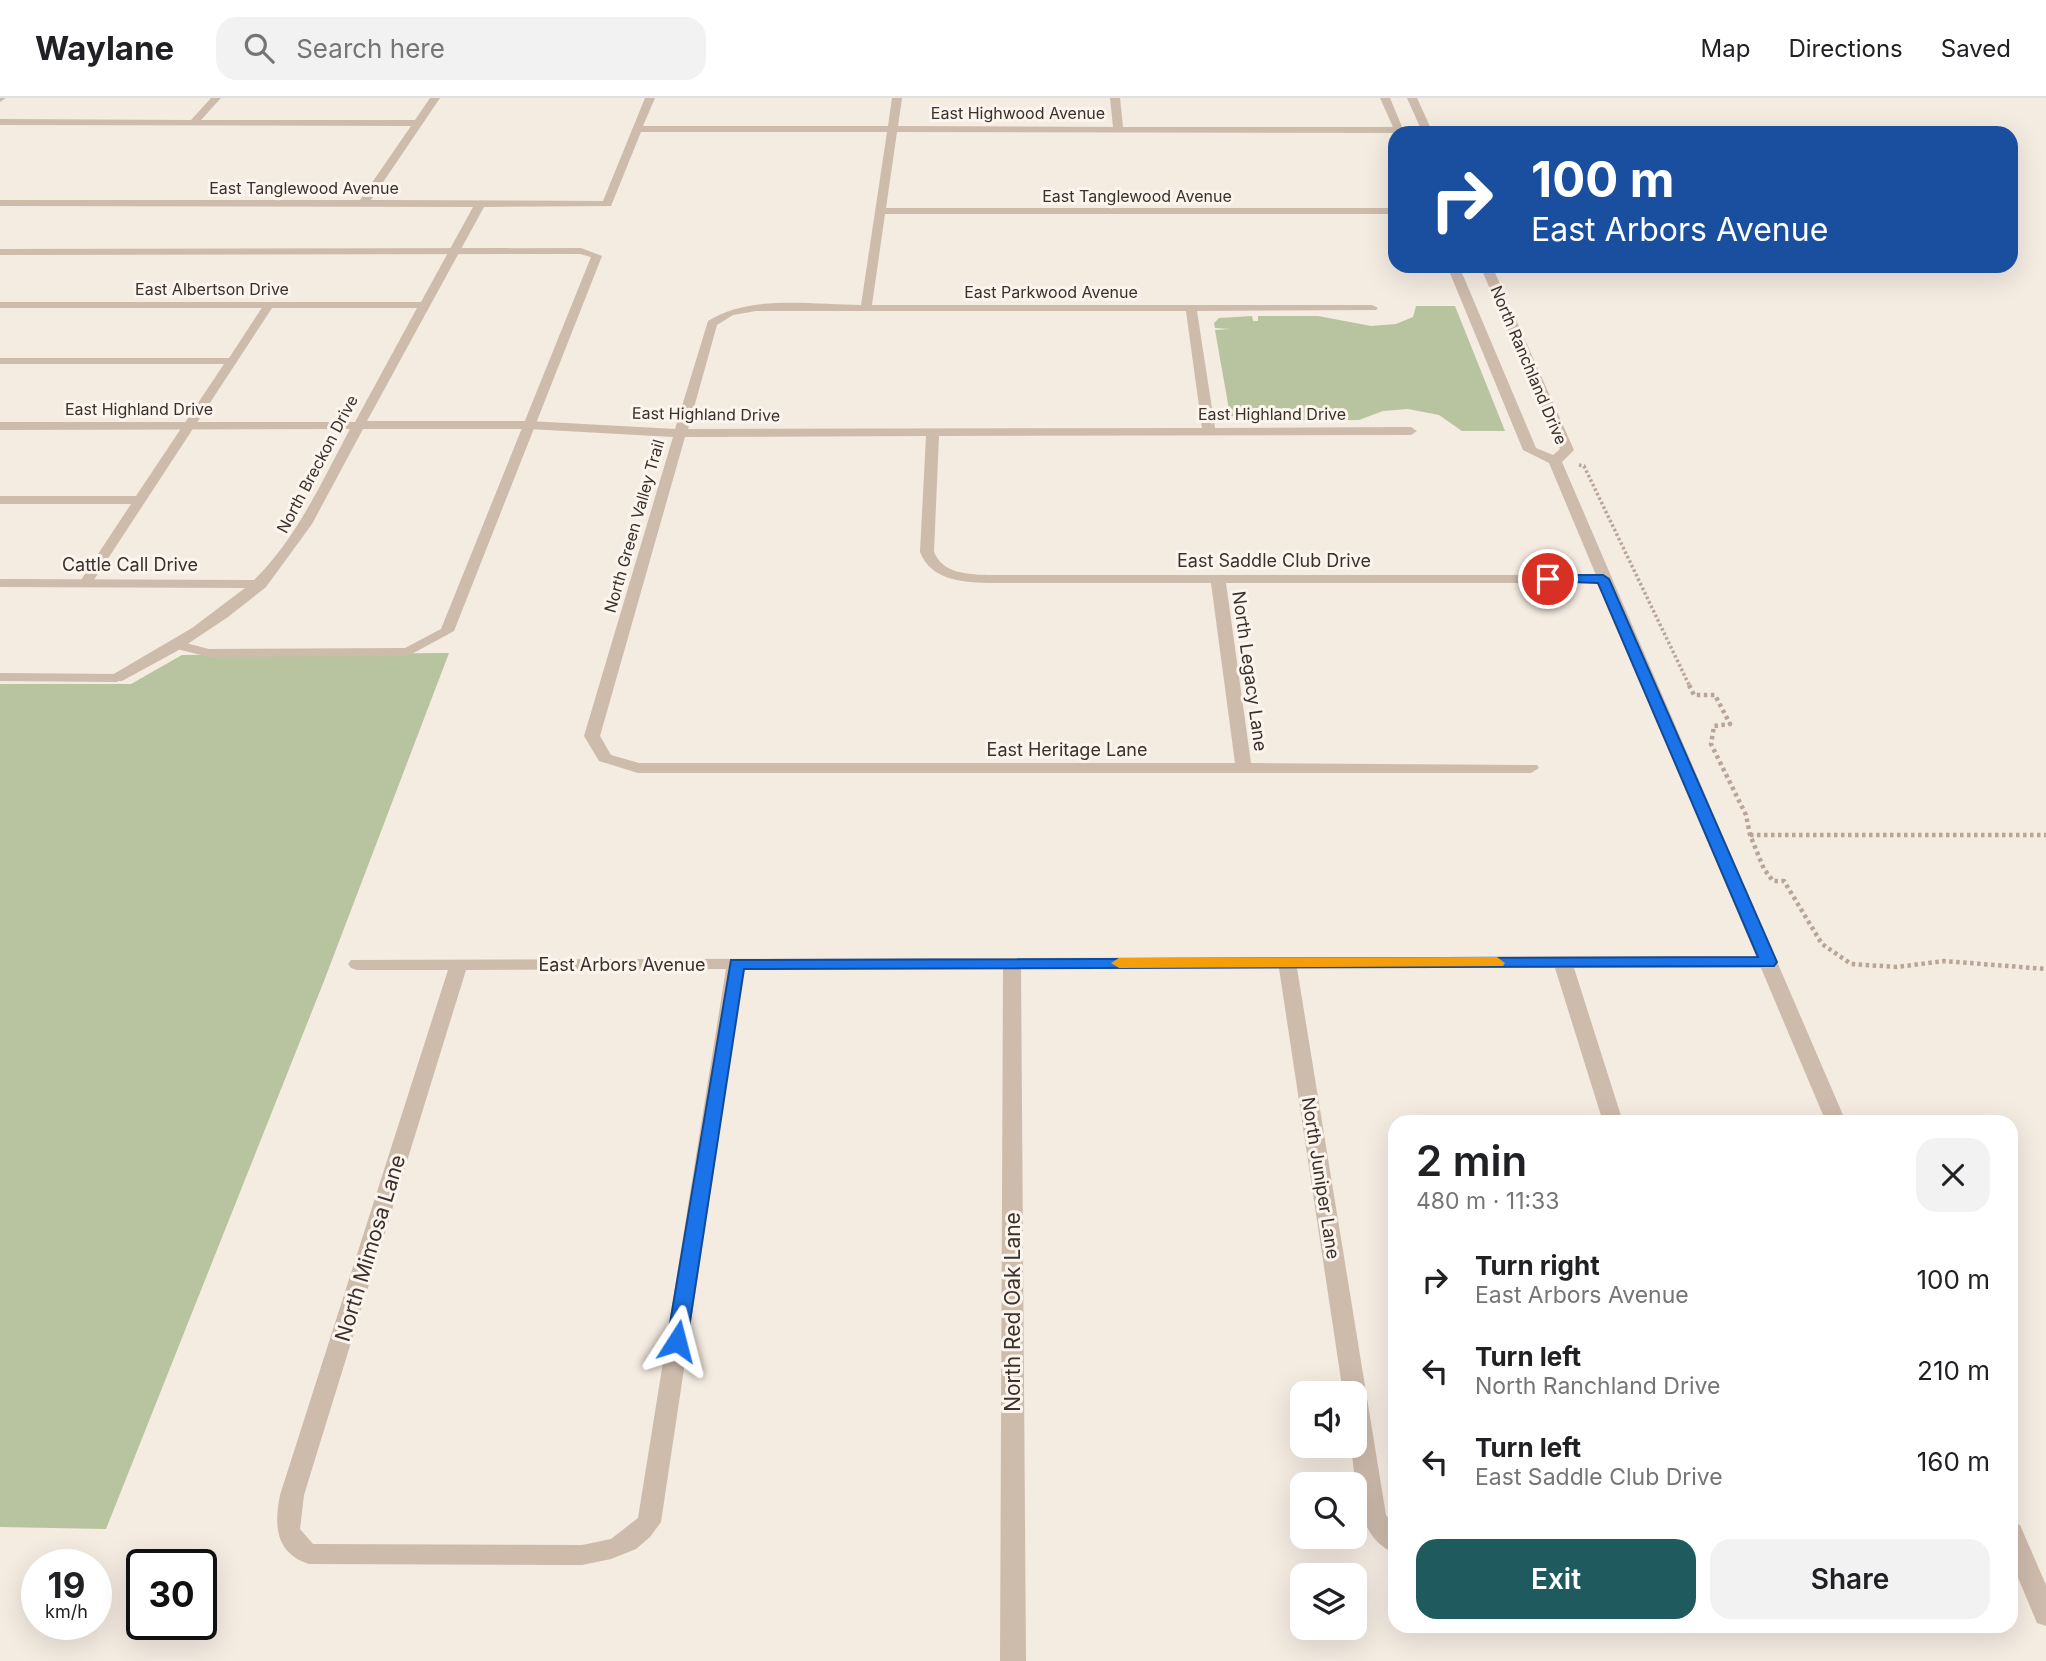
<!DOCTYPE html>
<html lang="en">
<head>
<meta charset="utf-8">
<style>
  :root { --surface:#fff; --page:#f2f2f2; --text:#202124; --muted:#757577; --line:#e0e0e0; --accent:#1f5a5e }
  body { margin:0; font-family:Inter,sans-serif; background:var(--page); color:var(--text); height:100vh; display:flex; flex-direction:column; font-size:26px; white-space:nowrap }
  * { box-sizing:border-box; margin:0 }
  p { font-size:23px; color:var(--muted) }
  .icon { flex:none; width:38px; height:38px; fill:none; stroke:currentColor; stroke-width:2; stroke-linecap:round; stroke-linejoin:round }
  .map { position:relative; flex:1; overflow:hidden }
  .sheet { position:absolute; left:1388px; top:1017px; width:630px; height:518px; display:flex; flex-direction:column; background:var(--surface); border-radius:21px; box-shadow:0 7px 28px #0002 }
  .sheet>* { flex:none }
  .hud { position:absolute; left:1388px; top:28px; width:630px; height:147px; border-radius:21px; box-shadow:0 7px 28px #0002; background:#1a4fa0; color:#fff; overflow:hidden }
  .controls { position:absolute; left:1290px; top:1283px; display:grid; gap:14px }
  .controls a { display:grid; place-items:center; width:77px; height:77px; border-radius:14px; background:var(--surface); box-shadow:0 7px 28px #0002; font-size:35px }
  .speed { position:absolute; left:21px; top:1451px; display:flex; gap:14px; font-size:35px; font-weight:700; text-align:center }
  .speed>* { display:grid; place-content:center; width:91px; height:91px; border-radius:50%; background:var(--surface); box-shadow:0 7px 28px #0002; line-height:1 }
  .speed small { font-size:18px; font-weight:400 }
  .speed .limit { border:4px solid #111; border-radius:10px; background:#fff; color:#111 }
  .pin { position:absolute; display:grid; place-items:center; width:60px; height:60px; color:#fff; margin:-30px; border:4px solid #fff; border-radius:50%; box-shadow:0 2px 7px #0007 }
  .me { position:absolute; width:77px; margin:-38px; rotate:9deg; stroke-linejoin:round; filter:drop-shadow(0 0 5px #0008) }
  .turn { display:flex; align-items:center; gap:24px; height:147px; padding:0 28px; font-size:32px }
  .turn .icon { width:91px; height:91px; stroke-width:2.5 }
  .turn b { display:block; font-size:49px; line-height:60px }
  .round { display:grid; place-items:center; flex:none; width:74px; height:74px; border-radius:21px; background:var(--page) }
  .head { display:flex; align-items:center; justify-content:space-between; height:119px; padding:0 28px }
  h1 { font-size:42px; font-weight:600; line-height:52px }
  .action { display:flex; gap:14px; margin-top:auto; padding:14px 28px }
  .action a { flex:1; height:80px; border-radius:21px; background:var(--accent); color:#fff; font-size:28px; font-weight:600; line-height:80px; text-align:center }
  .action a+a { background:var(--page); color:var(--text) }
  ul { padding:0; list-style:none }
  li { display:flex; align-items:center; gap:21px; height:91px; padding:0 28px }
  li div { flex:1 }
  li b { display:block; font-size:26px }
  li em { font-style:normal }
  header { display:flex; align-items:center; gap:42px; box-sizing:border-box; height:98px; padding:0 35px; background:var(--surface); border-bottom:2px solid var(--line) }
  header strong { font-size:33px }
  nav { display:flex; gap:38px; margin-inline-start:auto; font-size:24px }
  .search { width:490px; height:63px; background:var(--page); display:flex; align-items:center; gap:18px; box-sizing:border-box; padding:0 24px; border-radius:21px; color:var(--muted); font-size:26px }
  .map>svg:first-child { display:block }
  .green { fill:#b8c4a0 }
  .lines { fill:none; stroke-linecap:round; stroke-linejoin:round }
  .path-far1 { stroke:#b9a596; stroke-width:3.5; stroke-dasharray:2.5 2.5; stroke-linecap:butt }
  .path { stroke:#b9a596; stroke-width:4.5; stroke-dasharray:3.5 3.5; stroke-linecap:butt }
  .lane { fill:#cdbbac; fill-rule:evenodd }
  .street { fill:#cdbbac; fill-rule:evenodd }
  .route { fill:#1a73e8; stroke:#114b97; stroke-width:2 }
  .slow { fill:#f59e0b }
  .labels { text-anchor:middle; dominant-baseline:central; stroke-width:6; stroke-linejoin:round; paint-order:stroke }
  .far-street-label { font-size:16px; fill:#3b302b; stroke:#fbf5ee }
  .street-label { font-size:18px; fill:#3b302b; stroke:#fbf5ee }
  .near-street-label { font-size:21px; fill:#3b302b; stroke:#fbf5ee }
</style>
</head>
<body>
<header>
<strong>Waylane</strong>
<div class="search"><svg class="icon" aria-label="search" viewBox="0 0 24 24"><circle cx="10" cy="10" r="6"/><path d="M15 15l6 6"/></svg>Search here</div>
<nav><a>Map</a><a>Directions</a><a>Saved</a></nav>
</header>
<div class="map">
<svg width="2046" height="1563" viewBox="0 0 2046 1563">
  <rect width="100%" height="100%" fill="#f4ebe1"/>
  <g class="green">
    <polygon points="1416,208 1455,208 1505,333 1462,333 1439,317 1408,311 1383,313 1359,322 1244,323 1230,317 1215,232 1230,231 1215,230 1214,225 1219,220 1252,218 1253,223 1258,223 1258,218 1318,218 1371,228 1396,226 1413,219"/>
    <polygon points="449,555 324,883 106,1431 0,1429 0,586 131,586 182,557"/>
  </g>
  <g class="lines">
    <polyline class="path-far1" points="1579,367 1584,368 1690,589"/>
    <g class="path">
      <polyline points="1689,587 1694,597 1715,597 1730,626 1714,628 1711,646 1746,717 1750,737 1764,771 1773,783 1784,783 1822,846 1851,866 1897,869 1944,863 2046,871"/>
      <polyline points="1750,737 2046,737"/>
    </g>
    <g class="lane">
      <polygon points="581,150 602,158 454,533 408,558 209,559 173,550 171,547 178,543 209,551 405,550 441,531 591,159 580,156 0,157 0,151"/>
      <polygon points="265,205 274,207 90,488 80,488 79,485 131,406 0,406 0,398 136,398 224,266 0,266 0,260 229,260"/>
      <polygon points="0,575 117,576 124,580 117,584 0,583"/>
    </g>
    <g class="street">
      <polygon points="0,0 6,0 0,4"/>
      <path d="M211 0H221L201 22H415L430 0H440L371 102 603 103 645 0H655L643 28H888L892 0H902L898 28 1113 29 1110 0H1120L1123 29H1393L1380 0H1390L1402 29H1420L1407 0H1417L1433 35 897 34 886 110H1395V116H885L872 207H1372L1378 210 1376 212 1197 213 1215 330 1411 329 1417 333 1411 337 939 338 934 454C943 476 968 476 988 477H1596L1549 365 1523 352 1447 168H1459L1536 350 1553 357 1560 351 1480 168H1492L1574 352 1562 364 1846 1024H1826L1761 870H1574L1623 1024H1603L1555 870H1297L1386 1417 1395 1430V1455C1355 1441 1356 1383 1351 1348H1354V1295H1343L1279 870 1021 871 1026 1563H1000L1003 871H744L661 1424 650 1439 636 1451 611 1461 582 1467 309 1466C275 1455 274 1427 280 1397L448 872H357L351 870 348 866 351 862 1756 858 1600 485H1226L1251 665 1537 667 1539 670 1531 675H638L599 663 584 638 673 339 529 331H363L312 426 266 489 228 519 177 553 122 583H112L109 580 112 577 192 530 245 490 0 489V481L254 482C297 440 322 383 350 331L0 332V324H355L417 210H0V204H421L473 109 0 108V102H360L411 28 0 27V21L191 22ZM641 34H887L861 207C812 207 751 196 708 223L675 331 529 323H367L484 109 611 108ZM756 213H1186L1202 330 688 331 717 227 733 217ZM926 338 920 454C931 482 961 484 988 485H1211L1235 665H639L611 657 600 638 685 339ZM726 871 638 1420 611 1441 582 1447 313 1446 300 1431 304 1397 466 872Z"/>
      <polygon points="2011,1424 2020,1427 2046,1487 2046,1528 2037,1525 2011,1463"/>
    </g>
  </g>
  <polygon class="route" points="1548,477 1603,477 1609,481 1777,864 1774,868 744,871 687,1243 684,1248 670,1248 667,1243 731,862 1758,859 1598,485 1543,483 1541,481"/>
  <polygon class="slow" points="1497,859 1505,865 1503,868 1119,870 1111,865 1119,860"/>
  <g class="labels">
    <g class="far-street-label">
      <text x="1018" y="15">East Highwood Avenue</text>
      <text x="304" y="90">East Tanglewood Avenue</text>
      <text x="1137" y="98">East Tanglewood Avenue</text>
      <text x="212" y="191">East Albertson Drive</text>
      <text x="1051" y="194">East Parkwood Avenue</text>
      <text transform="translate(1529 267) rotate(67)">North Ranchland Drive</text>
      <text x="139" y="311">East Highland Drive</text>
      <text transform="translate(706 316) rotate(1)">East Highland Drive</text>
      <text x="1272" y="316">East Highland Drive</text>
      <text transform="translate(317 366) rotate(-62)">North Breckon Drive</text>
      <text transform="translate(634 428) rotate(-74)">North Green Valley Trail</text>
    </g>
    <g class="street-label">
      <text x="1274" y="462">East Saddle Club Drive</text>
      <text x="130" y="466">Cattle Call Drive</text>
      <text transform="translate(1250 573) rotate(82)">North Legacy Lane</text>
      <text x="1067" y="651">East Heritage Lane</text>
      <text x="622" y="866">East Arbors Avenue</text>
      <text transform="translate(1321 1080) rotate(81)">North Juniper Lane</text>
    </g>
    <g class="near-street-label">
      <text transform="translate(370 1150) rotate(-73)">North Mimosa Lane</text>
      <text transform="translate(1012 1214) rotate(-90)">North Red Oak Lane</text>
    </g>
  </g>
</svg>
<div class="controls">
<a><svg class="icon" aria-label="sound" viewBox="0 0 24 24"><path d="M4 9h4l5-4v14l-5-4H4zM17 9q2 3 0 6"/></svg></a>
<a><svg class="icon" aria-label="search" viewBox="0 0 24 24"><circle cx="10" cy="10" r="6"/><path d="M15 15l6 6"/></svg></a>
<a><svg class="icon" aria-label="layers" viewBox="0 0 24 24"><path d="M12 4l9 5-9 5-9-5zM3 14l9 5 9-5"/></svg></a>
</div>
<div class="speed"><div>19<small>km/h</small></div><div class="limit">30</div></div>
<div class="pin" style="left:1548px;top:481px;background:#d93025"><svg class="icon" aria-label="arrive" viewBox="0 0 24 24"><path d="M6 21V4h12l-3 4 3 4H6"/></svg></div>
<svg class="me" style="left:677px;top:1243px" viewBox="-20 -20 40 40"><path d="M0-17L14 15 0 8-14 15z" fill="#1a73e8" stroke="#fff" stroke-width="4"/></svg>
<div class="hud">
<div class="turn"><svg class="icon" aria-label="right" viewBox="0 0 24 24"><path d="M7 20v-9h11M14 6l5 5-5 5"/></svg><div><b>100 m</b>East Arbors Avenue</div></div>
</div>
<section class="sheet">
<div class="head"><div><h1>2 min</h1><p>480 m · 11:33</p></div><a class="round"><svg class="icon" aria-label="close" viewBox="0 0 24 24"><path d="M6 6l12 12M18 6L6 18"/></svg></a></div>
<ul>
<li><svg class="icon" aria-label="right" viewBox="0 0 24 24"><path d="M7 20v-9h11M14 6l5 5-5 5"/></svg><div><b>Turn right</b><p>East Arbors Avenue</p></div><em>100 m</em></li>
<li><svg class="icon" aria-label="left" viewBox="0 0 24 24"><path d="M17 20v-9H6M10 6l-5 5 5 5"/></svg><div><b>Turn left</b><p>North Ranchland Drive</p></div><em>210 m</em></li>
<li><svg class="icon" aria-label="left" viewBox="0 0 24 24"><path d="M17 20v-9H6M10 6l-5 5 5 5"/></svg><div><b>Turn left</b><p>East Saddle Club Drive</p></div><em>160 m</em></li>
</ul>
<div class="action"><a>Exit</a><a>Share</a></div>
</section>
</div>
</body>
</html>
